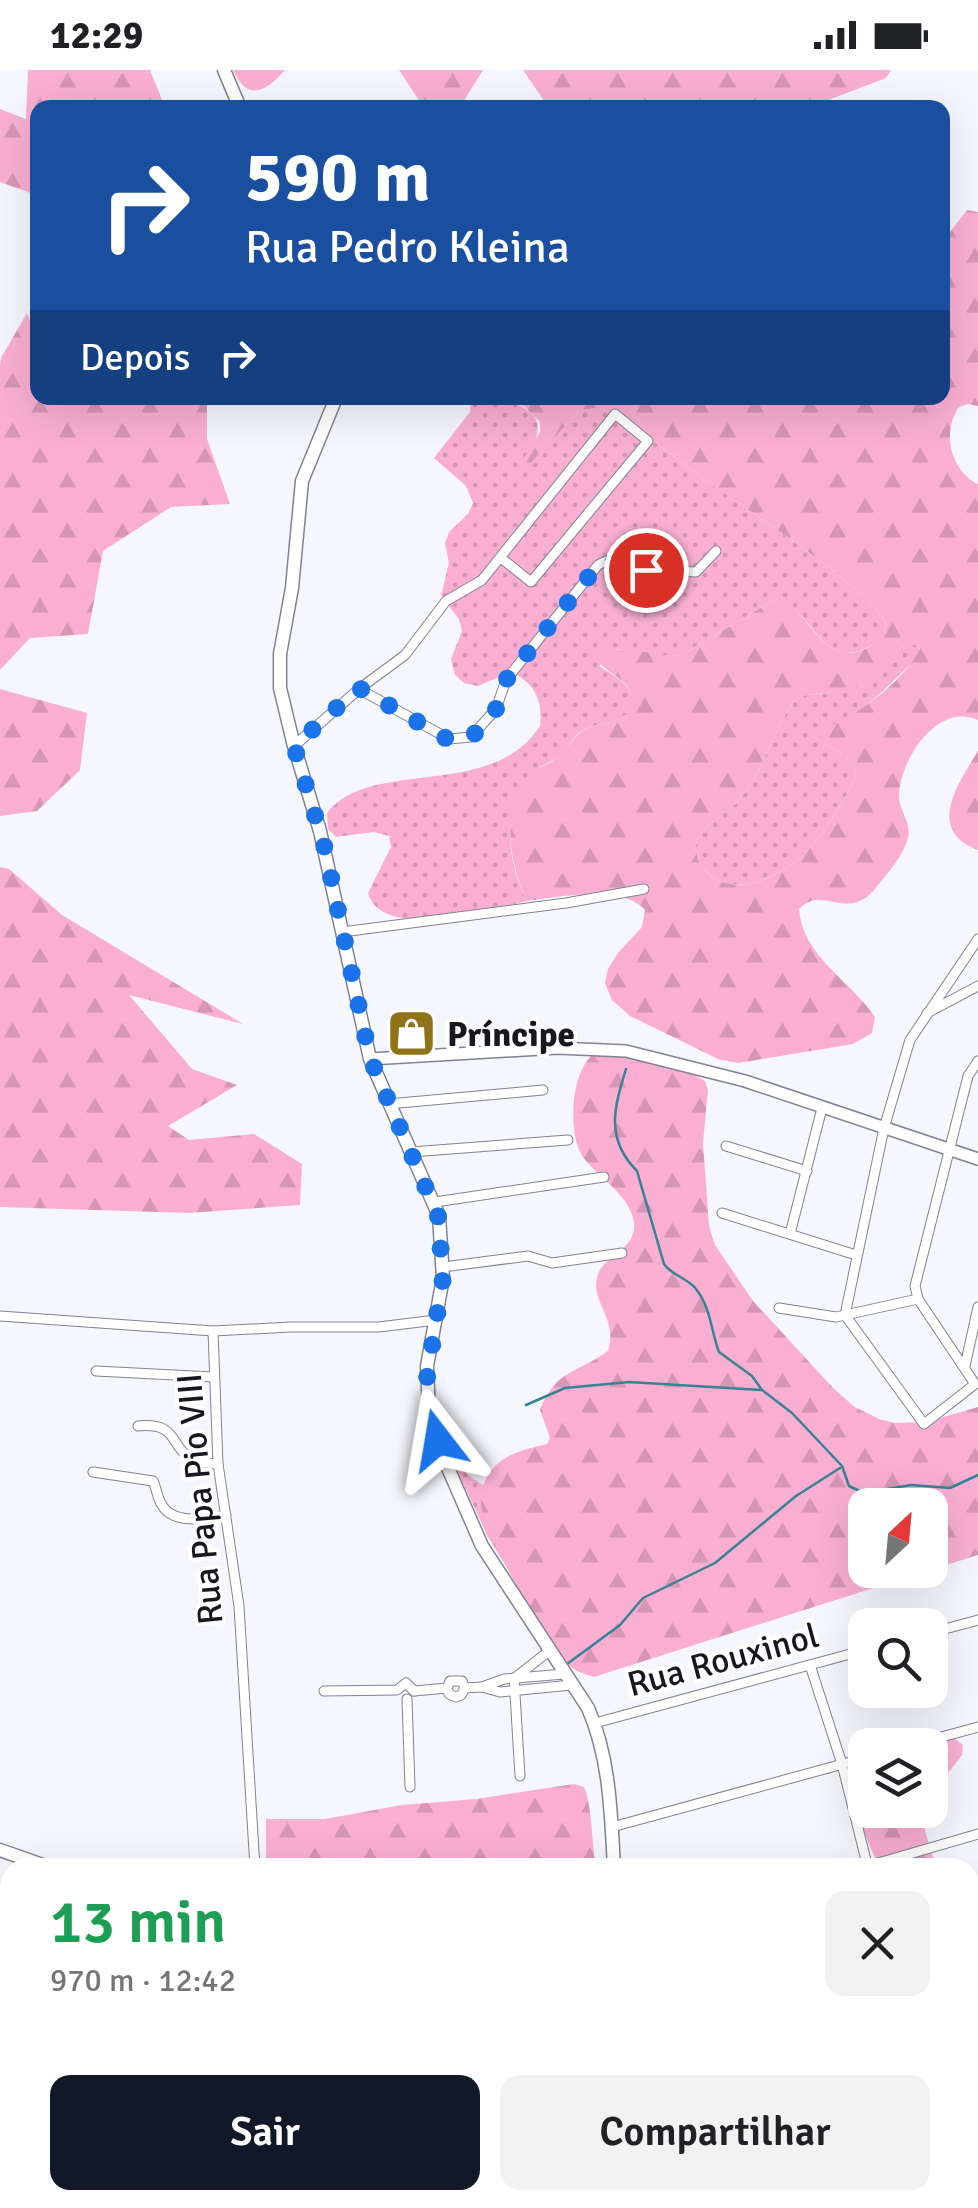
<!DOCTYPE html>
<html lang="pt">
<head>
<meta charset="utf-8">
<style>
  :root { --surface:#fff; --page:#f2f2f2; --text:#202124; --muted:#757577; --accent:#111827 }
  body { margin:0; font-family:Signika,sans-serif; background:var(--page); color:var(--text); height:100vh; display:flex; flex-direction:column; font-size:38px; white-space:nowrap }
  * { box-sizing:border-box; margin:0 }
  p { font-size:32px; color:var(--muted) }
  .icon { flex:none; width:55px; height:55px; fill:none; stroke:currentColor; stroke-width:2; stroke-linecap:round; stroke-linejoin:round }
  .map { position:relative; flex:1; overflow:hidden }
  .drawer { position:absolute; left:0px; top:1788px; width:980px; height:352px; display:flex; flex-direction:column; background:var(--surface); border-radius:30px 30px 0 0; box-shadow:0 10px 40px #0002 }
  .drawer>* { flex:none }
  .top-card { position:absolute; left:30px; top:30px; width:920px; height:305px; border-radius:20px; box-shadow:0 10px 40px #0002; background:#1a4fa0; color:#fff; overflow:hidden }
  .needle { width:65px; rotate:26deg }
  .tools { position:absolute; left:848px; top:1418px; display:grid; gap:20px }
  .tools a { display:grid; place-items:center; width:100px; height:100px; border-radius:20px; background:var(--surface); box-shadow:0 10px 40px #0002; font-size:50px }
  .pin { position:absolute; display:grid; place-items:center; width:85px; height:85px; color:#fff; margin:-42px; border:5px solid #fff; border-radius:50%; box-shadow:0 2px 10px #0007 }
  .me { position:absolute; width:110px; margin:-55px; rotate:346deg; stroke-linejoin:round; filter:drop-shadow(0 0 8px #0008) }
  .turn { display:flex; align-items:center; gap:35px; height:210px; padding:0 50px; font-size:45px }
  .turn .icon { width:130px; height:130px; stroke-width:2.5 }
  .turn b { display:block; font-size:70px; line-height:85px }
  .then { display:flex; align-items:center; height:95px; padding:0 50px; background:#0003; gap:20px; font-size:38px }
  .round { display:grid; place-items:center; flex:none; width:105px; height:105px; border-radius:20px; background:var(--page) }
  .summary { display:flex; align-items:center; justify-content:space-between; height:170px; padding:0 50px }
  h1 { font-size:60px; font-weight:600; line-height:75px; color:#1e9e55 }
  .action { display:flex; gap:20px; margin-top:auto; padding:20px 50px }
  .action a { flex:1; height:115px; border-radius:20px; background:var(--accent); color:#fff; font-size:40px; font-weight:600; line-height:115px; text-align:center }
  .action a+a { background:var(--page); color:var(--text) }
  .status { display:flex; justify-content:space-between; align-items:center; height:70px; padding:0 50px; background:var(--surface); direction:ltr }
  .status svg { height:28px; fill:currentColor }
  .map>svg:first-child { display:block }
  .grass { fill:url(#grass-dots) }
  .forest { fill:url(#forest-firs); fill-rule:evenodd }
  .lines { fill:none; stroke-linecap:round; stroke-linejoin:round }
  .stream { stroke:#368396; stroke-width:2.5 }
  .minor-casing { stroke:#818293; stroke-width:11 }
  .tertiary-casing { stroke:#818293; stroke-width:14 }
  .secondary-casing { stroke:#818293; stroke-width:15 }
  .minor { stroke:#fff; stroke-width:9 }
  .tertiary { stroke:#fff; stroke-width:11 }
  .secondary { stroke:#fff; stroke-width:12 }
  .route { stroke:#1a73e8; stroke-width:18; stroke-dasharray:0 32.4 }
  .labels { text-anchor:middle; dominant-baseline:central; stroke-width:8; stroke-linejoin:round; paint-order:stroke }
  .poi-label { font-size:35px; font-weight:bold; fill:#17181e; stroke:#fff; text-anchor:start }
  .street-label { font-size:35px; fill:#17181e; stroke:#fff }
</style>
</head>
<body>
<div class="status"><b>12:29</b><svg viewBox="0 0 49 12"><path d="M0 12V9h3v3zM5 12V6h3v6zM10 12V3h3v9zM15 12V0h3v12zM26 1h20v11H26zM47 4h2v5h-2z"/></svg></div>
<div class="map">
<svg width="978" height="2138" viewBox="0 0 978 2138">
  <defs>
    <pattern id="grass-dots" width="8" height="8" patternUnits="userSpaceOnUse" patternTransform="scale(2.5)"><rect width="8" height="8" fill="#faafd2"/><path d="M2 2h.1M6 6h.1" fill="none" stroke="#d696b4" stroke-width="1.8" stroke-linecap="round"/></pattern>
    <pattern id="forest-firs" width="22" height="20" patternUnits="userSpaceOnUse" patternTransform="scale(2.5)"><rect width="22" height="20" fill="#faafd2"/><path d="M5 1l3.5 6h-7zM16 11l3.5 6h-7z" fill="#d696b4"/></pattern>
  </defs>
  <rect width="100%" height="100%" fill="#f5f6fe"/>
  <g class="grass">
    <path d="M504 328C551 348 540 357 525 398L580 340 596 338 609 342C652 367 689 399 730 427 761 449 874 523 886 553 884 565 879 572 868 577 828 598 818 558 796 541 790 536 781 534 774 530L681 585 664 586 617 579 599 596C613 605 643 620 629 641 617 657 595 651 580 662 572 668 568 678 561 685 553 692 541 694 535 701 501 738 506 791 527 831 490 839 382 872 368 823L391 777 389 766 374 762 336 767 328 759 327 743C370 687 492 731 540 656 543 631 535 613 511 602L478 616 464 613 455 605 451 589 462 561 459 549 441 526 449 493 445 473 449 462 468 444 473 433 466 416 434 388 470 342 471 329Z"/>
    <path d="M906 575H916L920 580 913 592C882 621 854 655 810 663 825 678 853 683 856 706 844 732 825 763 805 783 785 804 741 826 714 808 704 801 694 790 696 776 698 756 724 746 737 732 763 704 772 662 794 631L802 625 834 623Z"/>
    <path d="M450 1385 468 1405 483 1415C478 1450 501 1483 517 1513L488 1467Z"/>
  </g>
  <g class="forest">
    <polygon points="28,0 150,0 165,37 38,38 36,125 0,112 0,39 26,49"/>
    <path d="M233 0H285C266 22 247 32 233 0Z"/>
    <polygon points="399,0 483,0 460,37 424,38"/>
    <polygon points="523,0 891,0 886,8 810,37 549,38"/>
    <path d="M967 140 978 142V336L968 334 959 337C941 363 951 401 978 414V650C938 632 901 688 899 724 898 740 912 752 908 768 903 787 886 805 874 820 847 852 821 814 799 839 802 886 851 911 875 947L872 963 853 974 738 993 718 989 630 946 612 930 605 913 608 899 618 883 642 857 645 840C624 814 557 827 527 831 510 798 499 735 529 705 538 696 552 694 561 684 569 677 573 667 582 661 596 651 631 656 632 631 633 608 602 604 595 585 620 571 653 588 681 585L774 530C811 533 819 602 867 578 878 572 884 565 886 553 874 523 761 449 730 427 689 399 652 367 609 342L596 338 580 340 525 399 522 391 540 362V352L524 336 501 328H942L943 171ZM906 575H916L920 579C903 613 846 656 809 663 825 677 853 684 856 706 844 732 825 763 805 783 785 804 741 826 714 808 704 801 695 790 696 776 698 756 724 746 737 732 763 704 772 662 794 631 811 619 830 627 849 620 870 611 885 587 906 575Z"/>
    <polygon points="27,243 37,268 38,328 207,328 207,369 230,434 171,437 103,481 88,564 30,568 0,600 0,296 1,288"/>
    <polygon points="0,619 87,643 80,700 37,741 0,746"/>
    <path d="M978 681V780C925 760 958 714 978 681Z"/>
    <polygon points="0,797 9,799 62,845 243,954 129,925 192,999 237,1015 168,1056 189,1070 254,1064 302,1094 300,1135 189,1143 0,1137"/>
    <path d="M597 982H610L688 1001 705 1011 708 1020 703 1073 709 1156 715 1175 753 1231 834 1319 855 1337 879 1349 895 1353 926 1352 978 1337V1485L930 1500V1435H865V1500H930L594 1607C584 1604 574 1601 567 1593 545 1568 490 1474 483 1444 480 1434 480 1422 484 1413 495 1386 521 1380 547 1374L550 1368 540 1340C556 1299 578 1303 608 1281 618 1248 591 1233 597 1208 602 1184 637 1181 634 1153 630 1124 599 1109 583 1087 567 1065 570 996 597 982Z"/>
    <polygon points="943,1668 955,1669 963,1675 962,1685 930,1726 930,1675 917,1675"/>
    <path d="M865 1696V1740H925L924 1757 936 1797H879C867 1768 843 1725 865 1696Z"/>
    <path d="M574 1714 584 1717C592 1733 592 1777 596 1797H266V1749H325L402 1735 476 1729Z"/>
    <polygon points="10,1883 10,2130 644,2130 650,2138 0,2138 0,1937"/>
    <polygon points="978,1910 978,2138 743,2138 739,2130 970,2130 970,1915"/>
  </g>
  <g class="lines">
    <g class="stream">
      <path d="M626 999C614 1038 605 1069 637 1101L664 1194C672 1206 688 1208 696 1219 711 1238 711 1261 719 1282L752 1306 762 1320 792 1343 842 1396 849 1416 864 1423 911 1415 950 1418 978 1405"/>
      <polyline points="526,1335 565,1318 629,1312 761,1320"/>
      <polyline points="567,1594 620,1555 643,1528 715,1493 796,1426 840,1398"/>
    </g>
    <defs>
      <g id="minor">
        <polyline points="359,619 449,669 471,667 496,639 506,610 598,495 606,491 615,491 636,499 696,502 716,481"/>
        <polyline points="294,676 359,619 405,585 446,531 482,510 615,344 648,371 531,512 501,488"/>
        <polyline points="342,862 566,833 644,819"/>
        <polyline points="927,943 978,916"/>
        <polyline points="388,1034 543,1020"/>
        <polyline points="726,1076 807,1101"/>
        <polyline points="411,1082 568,1070"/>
        <polyline points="435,1132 604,1107"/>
        <polyline points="722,1143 856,1185"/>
        <polyline points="790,1164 822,1038"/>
        <polyline points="443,1197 528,1186 552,1193 622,1183"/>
        <polyline points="779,1238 836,1247 918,1229"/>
        <polyline points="845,1245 884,1058 910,970 978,869"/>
        <polyline points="845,1245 924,1354 975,1314"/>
        <polyline points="0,1246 213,1261 291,1257 379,1257 436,1250"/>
        <polyline points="213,1261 218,1394 239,1536 255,1798"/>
        <polyline points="965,1296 978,1237"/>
        <polyline points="96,1301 213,1307"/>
        <polyline points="975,1314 918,1229 915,1216 968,1006 978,991"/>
        <path d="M138 1356C191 1351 160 1393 218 1394"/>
        <path d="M93 1402 153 1411C157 1419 157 1428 162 1435 173 1455 208 1449 226 1445"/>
        <polyline points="930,1563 978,1550"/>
        <polyline points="810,1595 842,1694 868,1798"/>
        <polyline points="516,1607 549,1581"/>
        <polyline points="514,1608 520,1706"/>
        <polyline points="482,1617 500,1622 572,1615"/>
        <polyline points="465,1618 482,1617 504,1609 564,1604"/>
        <polyline points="324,1621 397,1620 406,1613 414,1621"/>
        <polyline points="414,1621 447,1618 450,1611 462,1611 465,1618 461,1625 456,1627 449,1624 447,1618"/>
        <polyline points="407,1629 410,1717"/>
        <polyline points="595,1653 865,1580"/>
        <polyline points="912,1675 978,1657"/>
        <polyline points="612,1757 865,1688"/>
        <polyline points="861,1798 978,1764"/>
        <polyline points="970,1874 978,1872"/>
      </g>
      <polyline id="tertiary" points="370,989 558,978 626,981 745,1011 978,1089"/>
      <g id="secondary">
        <polyline points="224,0 240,38"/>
        <path d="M336 328 302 411 292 518 280 584V618L294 676 320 761 370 989 439 1146 443 1208 427 1296 429 1342 448 1398 482 1476 588 1638C610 1688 611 1744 614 1798"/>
        <polyline points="0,1780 51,1798"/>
        <polyline points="727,2130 730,2138"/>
      </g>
    </defs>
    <use href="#minor" class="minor-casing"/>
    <use href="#tertiary" class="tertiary-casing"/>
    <use href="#secondary" class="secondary-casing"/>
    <use href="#minor" class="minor"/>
    <use href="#tertiary" class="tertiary"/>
    <use href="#secondary" class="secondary"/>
  </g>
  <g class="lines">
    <path class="route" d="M438 1370 429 1342 426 1314 443 1208 438 1146 370 988 324 775 294 676 359 618 449 670 471 668 496 639 506 610 598 495C614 485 629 498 646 500"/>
  </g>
  <defs>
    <symbol id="shop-square" viewBox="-11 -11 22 22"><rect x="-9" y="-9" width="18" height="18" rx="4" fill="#8e7318" stroke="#fff"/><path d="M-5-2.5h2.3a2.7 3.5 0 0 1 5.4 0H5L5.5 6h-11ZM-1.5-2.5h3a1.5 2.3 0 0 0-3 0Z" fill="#fff"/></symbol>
  </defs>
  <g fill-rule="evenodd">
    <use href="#shop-square" x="384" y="936" width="55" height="55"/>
  </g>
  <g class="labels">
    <g class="poi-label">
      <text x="447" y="964">Príncipe</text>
    </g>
    <g class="street-label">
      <text transform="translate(200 1429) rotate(-95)">Rua Papa Pio VIII</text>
      <text transform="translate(723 1590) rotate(-15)">Rua Rouxinol</text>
    </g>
  </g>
</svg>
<div class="tools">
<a><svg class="needle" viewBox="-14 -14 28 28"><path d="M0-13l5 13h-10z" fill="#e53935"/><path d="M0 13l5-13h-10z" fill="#757577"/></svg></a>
<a><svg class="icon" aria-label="search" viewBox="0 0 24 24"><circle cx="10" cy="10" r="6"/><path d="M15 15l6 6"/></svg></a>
<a><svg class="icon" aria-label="layers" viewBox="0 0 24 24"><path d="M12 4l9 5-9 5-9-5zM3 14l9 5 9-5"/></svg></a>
</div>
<div class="pin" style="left:646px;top:500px;background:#d93025"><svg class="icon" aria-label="arrive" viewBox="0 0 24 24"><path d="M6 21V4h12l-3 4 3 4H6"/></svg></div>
<svg class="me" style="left:438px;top:1370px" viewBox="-20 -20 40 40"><path d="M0-17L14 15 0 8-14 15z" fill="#1a73e8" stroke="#fff" stroke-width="4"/></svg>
<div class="top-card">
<div class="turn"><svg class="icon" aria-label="right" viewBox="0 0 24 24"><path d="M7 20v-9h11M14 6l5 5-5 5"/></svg><div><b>590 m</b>Rua Pedro Kleina</div></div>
<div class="then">Depois<svg class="icon" aria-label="right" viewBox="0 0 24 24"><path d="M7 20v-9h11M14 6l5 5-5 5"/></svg></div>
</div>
<section class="drawer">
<div class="summary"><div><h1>13 min</h1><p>970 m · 12:42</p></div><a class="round"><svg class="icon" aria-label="close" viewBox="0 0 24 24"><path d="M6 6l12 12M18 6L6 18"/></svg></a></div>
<div class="action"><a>Sair</a><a>Compartilhar</a></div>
</section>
</div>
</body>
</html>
